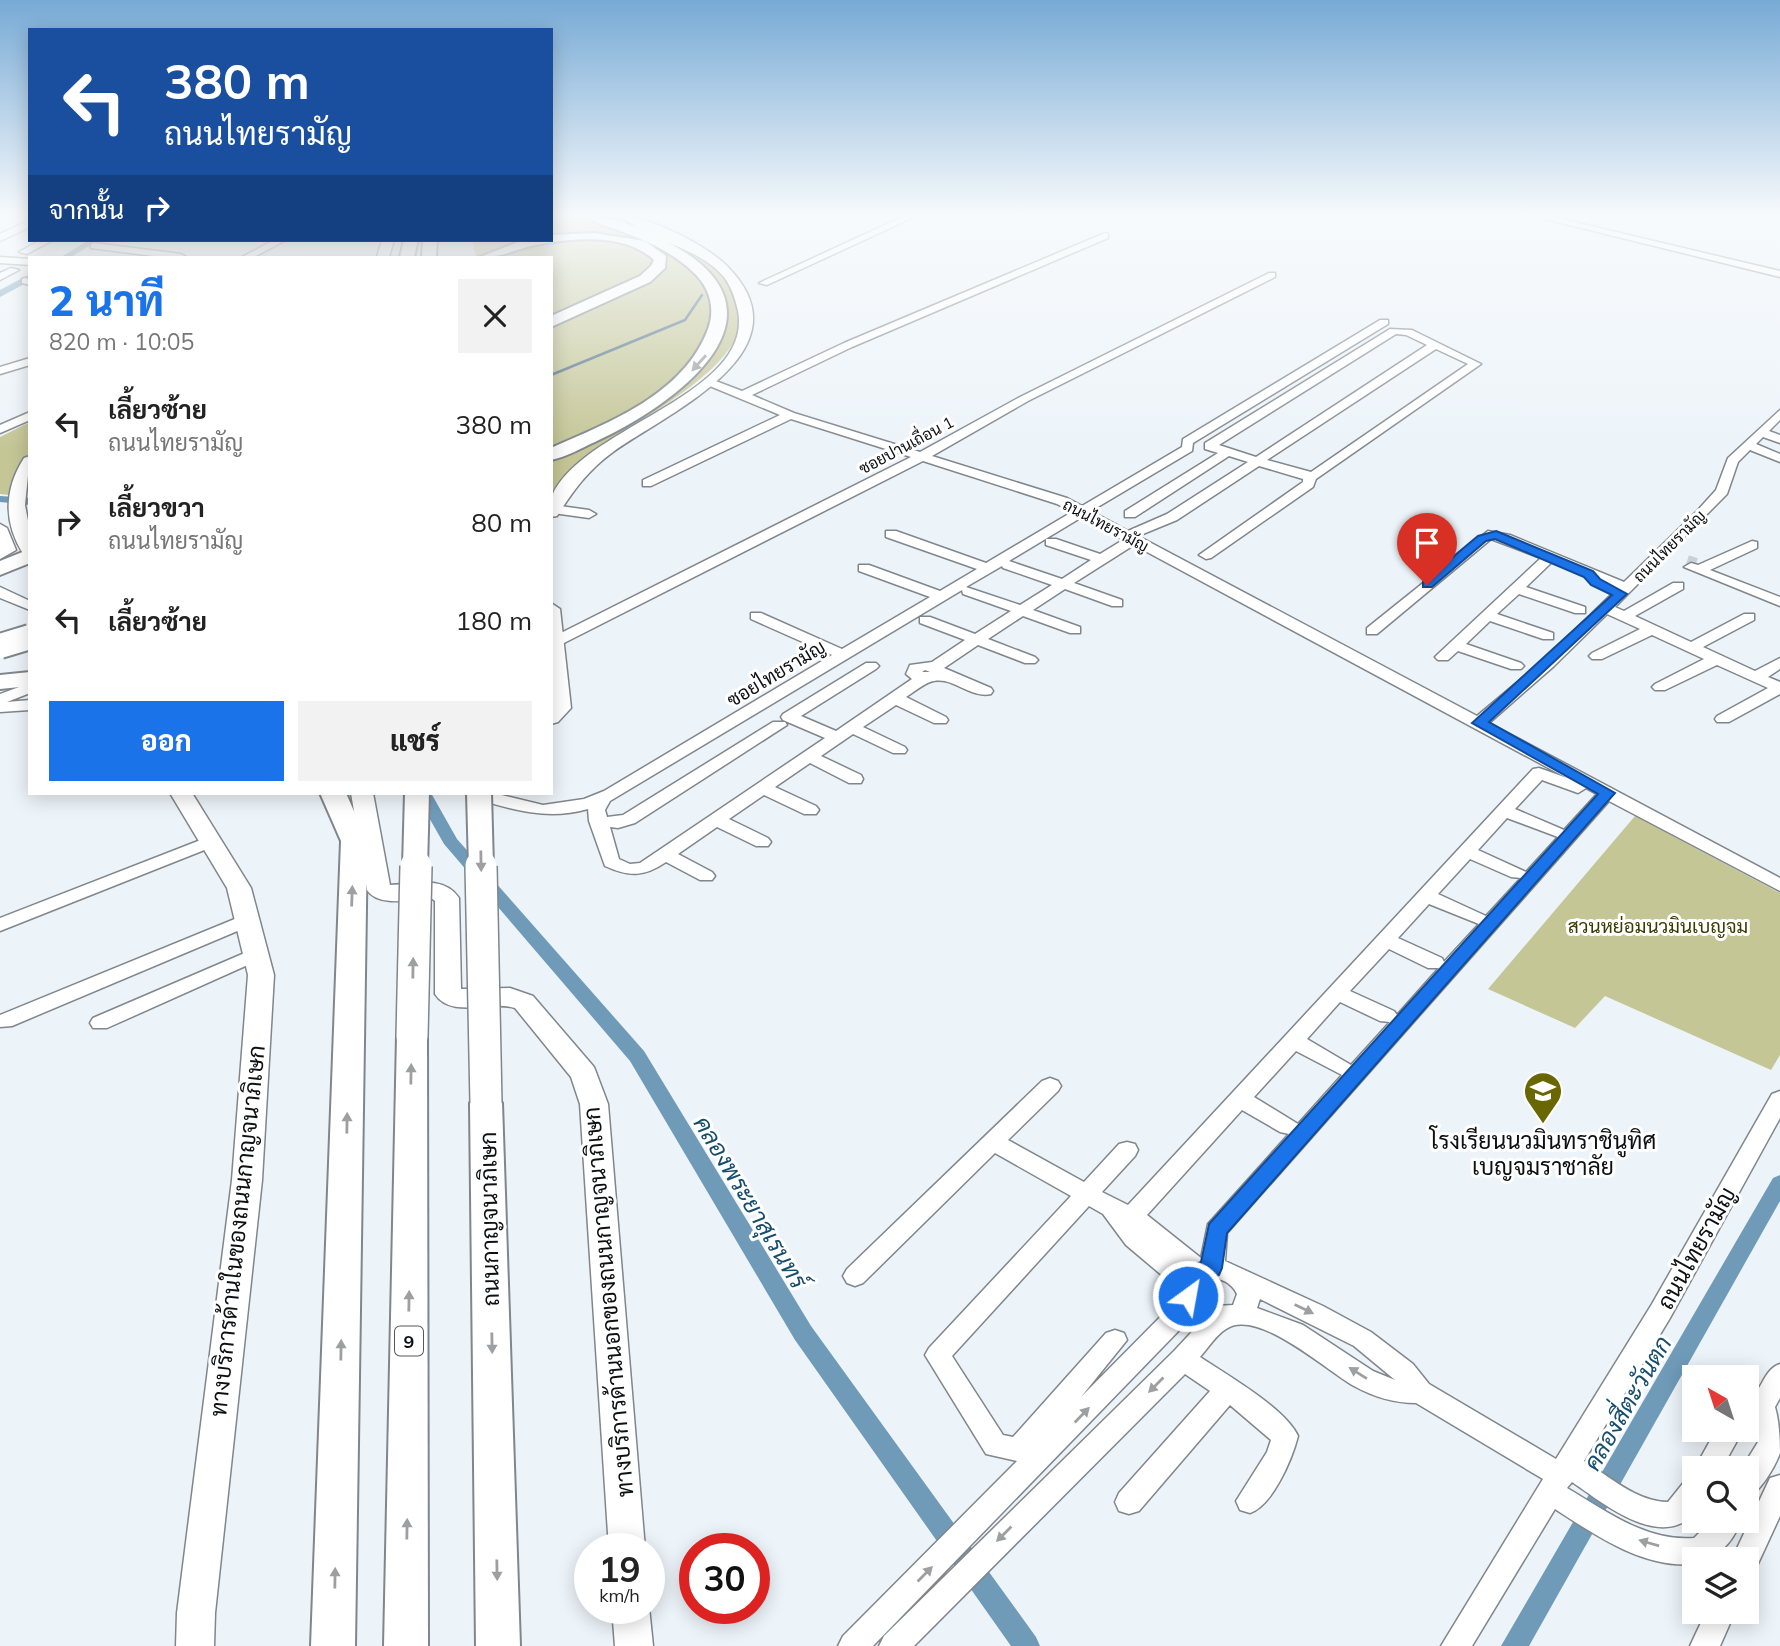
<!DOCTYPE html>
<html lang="th">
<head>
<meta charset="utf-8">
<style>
  :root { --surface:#fff; --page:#f2f2f2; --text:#222; --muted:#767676; --accent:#1a73e8 }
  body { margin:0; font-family:Mulish,Sarabun,sans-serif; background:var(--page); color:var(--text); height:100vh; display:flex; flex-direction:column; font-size:26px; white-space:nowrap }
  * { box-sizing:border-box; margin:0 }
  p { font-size:23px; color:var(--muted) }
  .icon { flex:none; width:38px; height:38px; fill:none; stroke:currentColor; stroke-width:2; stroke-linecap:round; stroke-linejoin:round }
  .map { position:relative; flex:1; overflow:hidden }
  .side { position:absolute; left:28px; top:256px; width:525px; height:539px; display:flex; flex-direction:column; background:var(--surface); border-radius:0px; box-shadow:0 4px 18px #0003 }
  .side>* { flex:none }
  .top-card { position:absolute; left:28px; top:28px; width:525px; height:214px; border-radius:0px; box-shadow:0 4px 18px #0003; background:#1a4fa0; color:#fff; overflow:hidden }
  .needle { width:46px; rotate:321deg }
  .controls { position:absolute; left:1682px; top:1365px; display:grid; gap:14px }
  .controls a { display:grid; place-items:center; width:77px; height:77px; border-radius:0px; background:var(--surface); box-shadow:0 4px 18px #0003; font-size:35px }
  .speed { position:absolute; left:574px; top:1533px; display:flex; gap:14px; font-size:35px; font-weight:700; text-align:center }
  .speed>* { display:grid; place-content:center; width:91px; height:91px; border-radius:50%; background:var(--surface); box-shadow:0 4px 18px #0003; line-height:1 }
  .speed small { font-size:18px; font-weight:400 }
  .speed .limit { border:10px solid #d22; background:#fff; color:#111 }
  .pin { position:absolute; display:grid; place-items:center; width:60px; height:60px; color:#fff; margin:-72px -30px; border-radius:50% 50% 50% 0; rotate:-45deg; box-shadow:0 0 7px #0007 }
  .pin .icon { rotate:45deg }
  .me { position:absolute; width:77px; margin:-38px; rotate:32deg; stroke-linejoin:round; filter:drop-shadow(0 0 5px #0008) }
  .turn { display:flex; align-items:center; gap:24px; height:147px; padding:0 21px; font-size:32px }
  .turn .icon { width:91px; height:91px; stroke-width:2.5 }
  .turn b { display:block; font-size:49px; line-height:60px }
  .then { display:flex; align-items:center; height:66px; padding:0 21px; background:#0003; gap:14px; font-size:26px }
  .round { display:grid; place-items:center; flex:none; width:74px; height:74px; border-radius:0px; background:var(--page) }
  .headline { display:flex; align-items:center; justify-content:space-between; height:119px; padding:0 21px }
  h1 { font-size:42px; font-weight:800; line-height:52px; color:var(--accent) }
  .cta { display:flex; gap:14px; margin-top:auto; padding:14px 21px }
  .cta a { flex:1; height:80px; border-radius:0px; background:var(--accent); color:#fff; font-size:28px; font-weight:800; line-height:80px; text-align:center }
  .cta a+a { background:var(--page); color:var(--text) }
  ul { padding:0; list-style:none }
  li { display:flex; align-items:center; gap:21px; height:98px; padding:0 21px }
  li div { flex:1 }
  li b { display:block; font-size:26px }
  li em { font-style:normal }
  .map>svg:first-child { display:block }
  .green { fill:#c5c696 }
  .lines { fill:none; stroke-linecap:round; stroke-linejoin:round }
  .stream { stroke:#527187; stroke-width:2.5 }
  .canal { fill:#6f9bb9; fill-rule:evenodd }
  .minor-tunnel { stroke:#cbd2d6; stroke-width:12; stroke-dasharray:12 6; stroke-linecap:butt }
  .minor-casing { stroke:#80868b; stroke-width:3 }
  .major-casing { stroke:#80868b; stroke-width:3 }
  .highway-casing { stroke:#80868b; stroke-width:4 }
  .minor { fill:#fff; fill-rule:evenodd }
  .major { fill:#fff; fill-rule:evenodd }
  .highway { fill:#fff; fill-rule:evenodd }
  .highway-bridge-far1-casing { stroke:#80868b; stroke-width:28; stroke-linecap:butt }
  .highway-bridge-casing { stroke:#80868b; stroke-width:34; stroke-linecap:butt }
  .highway-bridge-far1 { stroke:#fff; stroke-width:24 }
  .highway-bridge { stroke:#fff; stroke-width:31 }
  .oneway { fill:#9e9fa0 }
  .route { fill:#1a73e8; stroke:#114b97; stroke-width:2 }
  .labels { text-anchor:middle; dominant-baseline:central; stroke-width:6; stroke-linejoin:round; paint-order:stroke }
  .far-street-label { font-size:16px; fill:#0d0f11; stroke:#fff }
  .shield { fill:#fff; stroke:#565758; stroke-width:2 }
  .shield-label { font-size:18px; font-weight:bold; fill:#0d0f11 }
  .street-label { font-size:19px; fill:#0d0f11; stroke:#fff }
  .park-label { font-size:19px; fill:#3b3b00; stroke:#fff }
  .near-poi-label { font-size:23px; fill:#0d0f11; stroke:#fff }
  .near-street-label { font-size:23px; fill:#0d0f11; stroke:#fff }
  .near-water-label { font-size:24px; font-style:italic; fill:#174d6c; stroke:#fff }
</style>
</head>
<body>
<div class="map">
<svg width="1780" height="1646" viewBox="0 0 1780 1646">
  <rect width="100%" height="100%" fill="#edf4f9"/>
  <g class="green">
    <path d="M551 217C562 217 574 215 584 218 620 225 705 260 710 301L725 300C714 258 636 230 599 217 606 217 614 216 620 217 638 220 693 253 709 264 804 333 667 402 618 435 595 450 566 470 551 494V257H493L540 240H551Z"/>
    <polygon points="472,240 535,240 483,257 476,257"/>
    <polygon points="30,422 30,491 18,496 0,494 0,437"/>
    <polygon points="1635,816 1780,893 1780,1055 1771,1070 1605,996 1575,1028 1488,989"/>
  </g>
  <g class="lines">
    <polyline class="stream" points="551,375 685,320 702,295"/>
    <g class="canal">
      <polygon points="89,240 99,240 71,257 61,257"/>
      <polygon points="30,274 30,281 0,297 0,290"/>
      <polygon points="0,496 30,498 30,505 0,502"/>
      <polygon points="415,793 431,793 457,839 644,1051 811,1326 1036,1637 1040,1646 1011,1646 795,1340 630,1061 444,844"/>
      <polygon points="1780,1175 1780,1201 1529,1646 1501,1646 1773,1178"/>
    </g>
    <polyline class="minor-tunnel" points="1687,561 1696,564"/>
    <defs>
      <g id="minor">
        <polygon points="902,217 914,217 767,285 759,283"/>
        <polygon points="1537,217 1553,217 1780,271 1780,277"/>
        <polygon points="30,220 30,227 0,241 0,234"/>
        <path d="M1105 233 1108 234V238L852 347 752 395 794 413 920 452 1020 397 1269 273H1275V277L1028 401 932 456 1067 498 1082 506 1182 447 1183 439 1380 320H1388V324L1193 443 1192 451 1091 511 1128 531 1167 514 1248 462 1229 456 1135 517H1125V511L1218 453 1205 449V443L1390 329 1412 330 1481 364 1316 479 1313 487 1211 558 1206 559 1199 555 1303 482V479L1259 466 1177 520 1138 536 1477 716 1544 660 1617 589 1552 562 1526 587 1585 607V613H1575L1519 594 1497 614 1553 633V639H1543L1490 621 1466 644 1521 663 1524 666 1521 669H1511L1458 651 1448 660H1438L1435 657 1438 654 1541 558 1491 539 1377 634H1367V628L1488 531 1510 535 1624 582 1697 511 1716 490 1728 458 1780 410V420L1769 431 1780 435V443L1763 437 1756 444 1780 454V462L1750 450 1738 462 1727 494 1615 607 1624 611 1673 583H1683V589L1635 616 1691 642 1744 614H1754V620L1703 647 1755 671 1780 658V669L1768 677 1780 682V694L1729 722H1717L1715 719 1717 716 1768 688 1717 665 1665 690H1655L1652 687 1655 684 1704 659 1652 635 1602 659H1592L1589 656 1592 653 1640 629 1607 614 1554 666 1489 723 1780 878V891L1609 801 1227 1233 1225 1261 1323 1306 1371 1332 1413 1364 1429 1384 1556 1459 1652 1304 1772 1094 1780 1091V1118L1670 1318 1584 1461C1609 1476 1637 1502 1668 1502L1684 1482 1694 1479V1514C1659 1550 1603 1503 1572 1482L1567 1488C1606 1511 1647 1542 1694 1538L1711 1521H1741C1732 1543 1719 1559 1694 1559V1564C1644 1569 1595 1535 1555 1509L1472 1646H1441L1543 1479 1416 1403C1394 1403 1374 1397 1354 1386 1327 1371 1257 1307 1226 1329 1216 1335 1208 1348 1200 1357 1227 1375 1285 1408 1298 1436 1292 1459 1273 1505 1250 1513L1240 1510 1236 1501 1267 1452 1271 1440 1230 1405 1139 1511 1129 1514 1119 1511 1115 1502 1119 1493 1210 1391 1185 1374 914 1646H879L884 1636 1174 1351 1201 1322 1192 1317 873 1646H838L843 1636 1017 1461 986 1454 925 1355 929 1348 1071 1196 995 1153 863 1283 855 1286 847 1283 843 1276 847 1269 1042 1081 1050 1078 1058 1081 1061 1086 1058 1091 1008 1140 1084 1182 1119 1144 1127 1142 1135 1144 1138 1150 1135 1156 1102 1192 1128 1205 1533 769 1539 768 1567 778 1134 545 1074 583 1122 600V606H1112L1065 589 1033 610 1080 627V633H1070L1023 616 988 639 1035 657 1038 660 1035 663H1025L978 645 944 668 991 688 993 691 991 694C970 699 951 674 930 682 922 685 914 692 906 697L946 717 948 720 946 723H934L896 705 863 727 905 747 907 750 905 753H893L853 734 821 756 861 775 863 779 861 783H849L810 763 775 787 816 806 819 810 816 814H804L764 795 729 819 768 838 771 842 768 846H756L717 827 678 854 712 872 715 876 712 880H700L666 862C644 877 629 877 605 866L589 821 588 809C546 821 510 809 470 797L467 793H493L543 805 584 799 604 791 832 655 751 619V613H761L842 649 930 597 859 571V565H869L940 591 977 569 886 537V531H896L986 563 1072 512 1057 504 923 461 560 645 551 646V638L911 457 791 419 651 486H643V480L780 415 705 384V380H713L742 391 844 343ZM1396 334 1406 335 1427 345 1256 457 1219 445ZM1436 349 1468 364 1311 472 1267 460ZM1082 517 1123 540 1100 554 1056 539H1046V545L1091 560 1062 579 1009 561ZM1002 566 1003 568 1052 585 1020 605 966 587ZM962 590 963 594 1011 611 975 634 930 617H920V623L965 640 932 662 910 665 906 674 912 679 836 731 801 716 876 669 879 666 876 663H866L783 714 781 717 783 720 825 738 640 863 630 864 619 859 610 827 618 828 635 823 787 725 785 722H773L623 815 607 817 605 810 610 801ZM925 670 930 672H922ZM1542 780 1578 793 1586 788 1597 794 1564 830 1515 809ZM1507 818 1558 837 1526 872 1478 850ZM1470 859 1511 877 1521 878 1486 916 1438 894ZM1429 904 1479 924 1444 962 1442 958 1398 938ZM1389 949 1428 968H1439L1397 1015 1394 1011 1350 991ZM1340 1002 1380 1021 1390 1022 1351 1065 1307 1039ZM1296 1051 1342 1075 1298 1124 1254 1097ZM1242 1110 1280 1132 1289 1134 1208 1224 1201 1258 1147 1215ZM1089 1206 1103 1214 1126 1245 1177 1288 1178 1299 1081 1397 1127 1340 1124 1333 1115 1330 1106 1333 1013 1437 1003 1435 952 1356ZM1209 1278C1221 1278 1231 1282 1237 1294L1233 1305 1216 1306 1202 1297 1200 1285ZM1260 1299 1354 1346 1395 1380 1373 1371 1303 1325 1257 1308Z"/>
        <polygon points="41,240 53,240 27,254 19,252"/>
        <polygon points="274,240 286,240 254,257 242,257"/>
        <polygon points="94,243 181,254 186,257 161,257 91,248 91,244"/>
        <polygon points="0,257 30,259 30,265 0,263"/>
        <polygon points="11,268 19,270 0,280 0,273"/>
        <polygon points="25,278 30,279 30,285 22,283 22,279"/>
        <polygon points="30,358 30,365 0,374 0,367"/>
        <polygon points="30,412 30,420 0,433 0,425"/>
        <polygon points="553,505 589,510 596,514 589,518 553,513"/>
        <polygon points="0,524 7,528 16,550 0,559"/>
        <polygon points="1752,541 1757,542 1757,548 1710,570 1780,597 1780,606 1684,567 1691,563 1698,565"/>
        <polygon points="0,587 30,601 30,610 0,598"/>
        <polygon points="30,683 30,693 7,702 30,700 30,710 0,712 0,694"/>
        <polygon points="211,836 217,837 220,841 217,845 0,931 0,918"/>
        <polygon points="247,914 254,916 256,920 254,924 12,1026 0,1027 0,1015"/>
        <polygon points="254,949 261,951 264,955 261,959 107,1028 93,1028 90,1023 93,1018"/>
        <path d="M1780 1364V1398L1775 1407C1779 1420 1780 1439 1780 1453 1775 1467 1760 1493 1746 1498V1468H1742L1758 1442 1753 1423 1746 1425V1401C1763 1393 1762 1370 1780 1364Z"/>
        <polygon points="1716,1430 1743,1430 1722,1468 1695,1468"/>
        <polygon points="1780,1475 1780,1516 1756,1568 1746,1572 1746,1559 1732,1559 1770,1478"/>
        <polygon points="1706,1612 1735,1612 1720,1646 1690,1646"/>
      </g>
      <g id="major">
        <path d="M623 217C652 217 707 246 727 266 812 351 667 413 613 452 588 470 573 491 557 516L551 517C551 511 550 502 552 496 581 427 754 395 738 311 735 298 732 288 724 277 697 246 653 243 623 217Z"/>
        <polygon points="382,240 394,240 389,257 377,257"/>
        <path d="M30 456 25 505 30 531V556L24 555C3 523 4 489 24 458Z"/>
        <polygon points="551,603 560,609 571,708 558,722 551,724"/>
        <polygon points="170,793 192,793 251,888 274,975 262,1180 215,1613 214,1646 176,1646 177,1613 232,1180 248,975 227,888"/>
        <path d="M351 793H373L390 885C414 884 444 875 459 898L461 989 510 988 533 996 594 1067 608 1104 645 1549H609L580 1104 571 1077 515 1008C491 1000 451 1019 435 994V901L431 898C412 899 379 908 367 890Z"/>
        <polygon points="612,1608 649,1607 653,1646 615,1646"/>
      </g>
      <g id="highway">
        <path d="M589 217C620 217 651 232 678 248 798 319 669 408 595 442 581 448 567 457 551 460V448C610 422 684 394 708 329 716 307 709 286 692 271 673 253 647 241 623 232 612 227 597 225 589 217Z"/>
        <path d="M594 233 645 241 666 256 665 268 650 282 551 327V316L640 276 651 266 654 260C624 231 564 238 527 247 510 252 498 258 480 257L523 240H551V235Z"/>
        <polygon points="404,240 418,240 414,257 400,257"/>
        <polygon points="423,240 437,240 436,257 422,257"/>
        <polygon points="30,549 30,563 0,575 0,561"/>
        <polygon points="30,672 30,686 0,689 0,675"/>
        <polygon points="320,793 346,793 367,841 355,1646 311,1646 341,841"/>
        <polygon points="412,1025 423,1028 427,1036 428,1646 384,1646 397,1036 401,1028"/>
        <polygon points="486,1091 497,1095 502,1103 520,1646 476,1646 470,1103 475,1095"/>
      </g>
    </defs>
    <use href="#minor" class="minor-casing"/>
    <use href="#major" class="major-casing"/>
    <use href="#highway" class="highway-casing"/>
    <use href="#minor" class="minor"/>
    <use href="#major" class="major"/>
    <use href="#highway" class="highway"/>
    <defs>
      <g id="highway-bridge-far1">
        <polyline points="0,646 30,637"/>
        <polyline points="479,793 481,867"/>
        <polyline points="415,867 417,793"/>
      </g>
      <g id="highway-bridge">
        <polyline points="481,866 486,1103"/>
        <polyline points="412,1036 416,866"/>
      </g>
    </defs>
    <use href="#highway-bridge-far1" class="highway-bridge-far1-casing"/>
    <use href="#highway-bridge" class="highway-bridge-casing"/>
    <use href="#highway-bridge-far1" class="highway-bridge-far1"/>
    <use href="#highway-bridge" class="highway-bridge"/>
  </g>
  <defs><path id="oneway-solid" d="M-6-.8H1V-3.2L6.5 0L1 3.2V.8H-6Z" transform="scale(1.75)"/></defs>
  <g class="oneway">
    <use href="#oneway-solid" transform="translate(699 363) rotate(132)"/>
    <use href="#oneway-solid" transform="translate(481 861) rotate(89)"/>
    <use href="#oneway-solid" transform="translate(352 896) rotate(-88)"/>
    <use href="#oneway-solid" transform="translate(413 968) rotate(-89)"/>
    <use href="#oneway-solid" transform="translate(411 1074) rotate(-89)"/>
    <use href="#oneway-solid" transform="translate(347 1123) rotate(-89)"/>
    <use href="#oneway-solid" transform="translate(409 1301) rotate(-89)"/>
    <use href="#oneway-solid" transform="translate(1304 1309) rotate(26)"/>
    <use href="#oneway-solid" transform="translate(492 1343) rotate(89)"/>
    <use href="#oneway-solid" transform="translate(341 1350) rotate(-89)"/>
    <use href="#oneway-solid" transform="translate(1358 1373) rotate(-148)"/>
    <use href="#oneway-solid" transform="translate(1156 1385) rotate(135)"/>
    <use href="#oneway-solid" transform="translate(1082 1415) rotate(-46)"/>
    <use href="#oneway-solid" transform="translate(407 1529) rotate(-89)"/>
    <use href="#oneway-solid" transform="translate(1004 1534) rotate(135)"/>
    <use href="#oneway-solid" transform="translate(1649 1543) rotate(-164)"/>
    <use href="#oneway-solid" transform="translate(497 1570) rotate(89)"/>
    <use href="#oneway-solid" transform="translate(925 1574) rotate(-45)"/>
    <use href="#oneway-solid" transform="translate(335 1578) rotate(-89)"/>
  </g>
  <linearGradient id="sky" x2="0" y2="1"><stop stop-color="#77aad5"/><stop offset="0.48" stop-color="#f7fafc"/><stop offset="1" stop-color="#f7fafc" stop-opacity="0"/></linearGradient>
  <rect width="1780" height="448" fill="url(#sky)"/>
  <path class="route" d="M1496 531 1593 571 1600 579 1627 594 1489 722 1615 793 1227 1233 1222 1268 1219 1275 1201 1283 1196 1302 1188 1305 1181 1302C1172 1285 1185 1267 1201 1262L1209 1224 1598 794 1472 723 1612 595 1591 585 1584 577 1495 539 1486 541 1432 587H1423V582L1478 536Z"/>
  <defs>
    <symbol id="school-pin" viewBox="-11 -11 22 30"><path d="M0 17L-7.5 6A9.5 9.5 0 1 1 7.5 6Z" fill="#686701" stroke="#fff"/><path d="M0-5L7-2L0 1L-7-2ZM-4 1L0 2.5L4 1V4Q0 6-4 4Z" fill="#fff"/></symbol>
  </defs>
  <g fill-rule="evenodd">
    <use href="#school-pin" x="1521" y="1069" width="44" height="60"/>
  </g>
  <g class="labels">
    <g class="far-street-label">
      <text transform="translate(906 445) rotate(-28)">ซอยปานเถื่อน 1</text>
      <text transform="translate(1106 525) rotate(28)">ถนนไทยรามัญ</text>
      <text transform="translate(1669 546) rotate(-45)">ถนนไทยรามัญ</text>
    </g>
    <rect class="shield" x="395" y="1326.5" width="28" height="29" rx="5"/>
    <g class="shield-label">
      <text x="409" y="1341">9</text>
    </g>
    <g class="street-label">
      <text transform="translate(776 673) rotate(-31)">ซอยไทยรามัญ</text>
    </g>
    <g class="park-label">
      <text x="1658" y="926">สวนหย่อมนวมินเบญจม</text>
    </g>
    <g class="near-poi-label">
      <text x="1543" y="1140">โรงเรียนนวมินทราชินูทิศ<tspan x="1543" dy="26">เบญจมราชาลัย</tspan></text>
    </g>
    <g class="near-street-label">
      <text transform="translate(489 1219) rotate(-91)">ถนนกาญจนาภิเษก</text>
      <text transform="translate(237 1231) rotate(-84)">ทางบริการด้านในของถนนกาญจนาภิเษก</text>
      <text transform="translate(1696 1248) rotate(-61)">ถนนไทยรามัญ</text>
      <text transform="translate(608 1302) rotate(-95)">ทางบริการด้านนอกของถนนกาญจนาภิเษก</text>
    </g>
    <g class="near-water-label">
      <text transform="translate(751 1202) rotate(59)">คลองพระยาสุเรนทร์</text>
      <text transform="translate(1627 1403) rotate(-60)">คลองสี่ตะวันตก</text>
    </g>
  </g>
</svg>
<div class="controls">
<a><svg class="needle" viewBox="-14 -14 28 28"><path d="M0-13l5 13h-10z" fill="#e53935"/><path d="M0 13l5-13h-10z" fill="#767676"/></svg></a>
<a><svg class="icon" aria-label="search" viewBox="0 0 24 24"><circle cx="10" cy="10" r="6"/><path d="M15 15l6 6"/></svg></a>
<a><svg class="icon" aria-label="layers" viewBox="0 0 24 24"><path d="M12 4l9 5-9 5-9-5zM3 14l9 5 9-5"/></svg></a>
</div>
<div class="speed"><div>19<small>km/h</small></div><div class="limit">30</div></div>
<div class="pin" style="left:1427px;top:585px;background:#d93025"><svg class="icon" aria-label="arrive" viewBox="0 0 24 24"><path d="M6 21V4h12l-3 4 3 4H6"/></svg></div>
<svg class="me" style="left:1188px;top:1296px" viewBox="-20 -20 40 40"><circle r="17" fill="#1a73e8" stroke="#fff" stroke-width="3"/><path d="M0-11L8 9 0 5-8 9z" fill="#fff"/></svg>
<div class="top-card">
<div class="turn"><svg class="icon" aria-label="left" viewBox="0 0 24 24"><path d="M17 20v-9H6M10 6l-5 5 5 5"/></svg><div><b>380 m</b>ถนนไทยรามัญ</div></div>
<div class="then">จากนั้น<svg class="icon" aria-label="right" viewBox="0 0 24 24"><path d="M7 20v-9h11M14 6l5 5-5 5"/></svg></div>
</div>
<section class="side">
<div class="headline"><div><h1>2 นาที</h1><p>820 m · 10:05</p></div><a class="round"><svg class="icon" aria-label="close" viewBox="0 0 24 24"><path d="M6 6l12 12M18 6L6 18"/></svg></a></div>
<ul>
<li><svg class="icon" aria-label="left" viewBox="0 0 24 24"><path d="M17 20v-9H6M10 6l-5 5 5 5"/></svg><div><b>เลี้ยวซ้าย</b><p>ถนนไทยรามัญ</p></div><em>380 m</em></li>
<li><svg class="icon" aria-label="right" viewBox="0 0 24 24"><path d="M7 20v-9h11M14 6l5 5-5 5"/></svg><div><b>เลี้ยวขวา</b><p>ถนนไทยรามัญ</p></div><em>80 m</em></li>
<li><svg class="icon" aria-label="left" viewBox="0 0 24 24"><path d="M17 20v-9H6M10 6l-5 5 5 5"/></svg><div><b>เลี้ยวซ้าย</b></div><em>180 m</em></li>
</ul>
<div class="cta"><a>ออก</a><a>แชร์</a></div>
</section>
</div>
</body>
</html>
